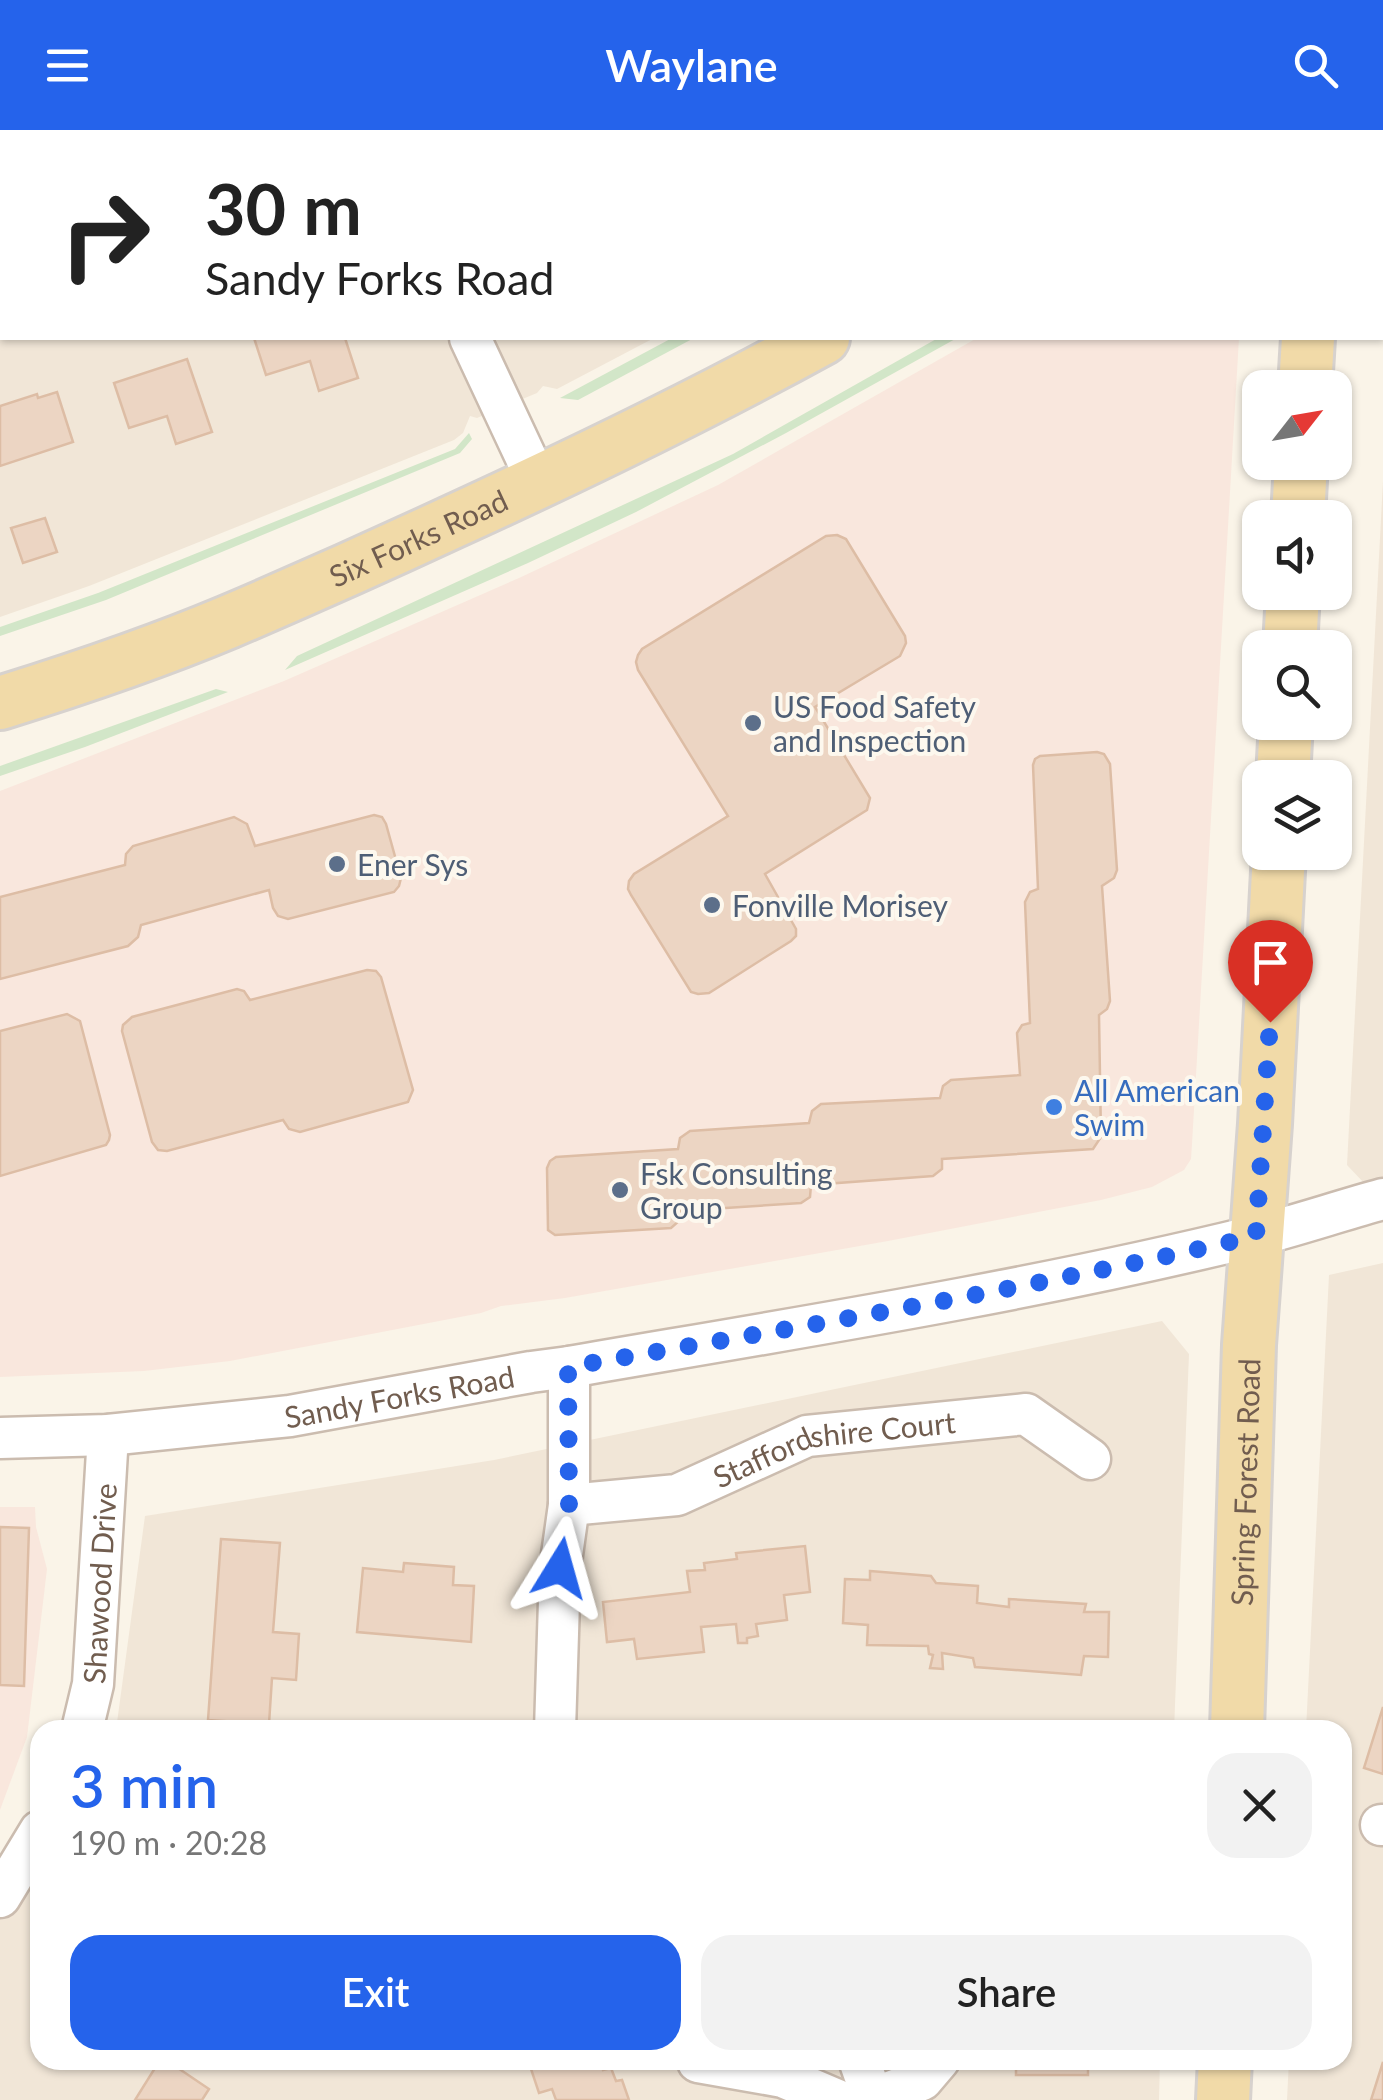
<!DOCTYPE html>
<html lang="en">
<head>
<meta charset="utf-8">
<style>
  :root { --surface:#fff; --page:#f2f2f2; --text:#222; --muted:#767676; --accent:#2563eb }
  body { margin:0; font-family:Lato,sans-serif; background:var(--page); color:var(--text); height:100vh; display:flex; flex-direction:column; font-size:38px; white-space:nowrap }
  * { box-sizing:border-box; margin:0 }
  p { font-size:32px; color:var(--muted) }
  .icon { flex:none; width:55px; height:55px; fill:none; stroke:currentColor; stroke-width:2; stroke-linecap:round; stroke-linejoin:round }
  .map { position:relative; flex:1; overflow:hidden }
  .panel { position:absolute; left:30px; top:1590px; width:1322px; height:350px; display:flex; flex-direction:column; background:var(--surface); border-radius:30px; box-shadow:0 2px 8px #0004 }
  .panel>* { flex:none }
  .banner { position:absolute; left:0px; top:0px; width:1385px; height:210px; box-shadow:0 2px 8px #0004; background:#fff; color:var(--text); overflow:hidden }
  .needle { width:65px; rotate:59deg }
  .controls { position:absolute; left:1242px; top:240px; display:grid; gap:20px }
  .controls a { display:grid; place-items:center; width:110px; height:110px; border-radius:20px; background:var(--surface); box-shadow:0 2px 8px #0004; font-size:50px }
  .pin { position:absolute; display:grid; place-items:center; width:85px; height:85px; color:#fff; margin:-102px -42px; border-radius:50% 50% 50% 0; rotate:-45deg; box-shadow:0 0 10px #0007 }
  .pin .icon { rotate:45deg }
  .me { position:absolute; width:110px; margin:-55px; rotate:8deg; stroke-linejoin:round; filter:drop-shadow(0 0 8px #0008) }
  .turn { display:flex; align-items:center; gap:35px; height:210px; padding:0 40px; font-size:45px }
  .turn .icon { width:130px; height:130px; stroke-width:2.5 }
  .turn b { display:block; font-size:70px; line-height:85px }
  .round { display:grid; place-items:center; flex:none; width:105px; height:105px; border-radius:30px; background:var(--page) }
  .summary { display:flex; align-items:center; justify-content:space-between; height:170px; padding:0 40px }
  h1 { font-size:60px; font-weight:600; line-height:75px; color:var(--accent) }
  .action { display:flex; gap:20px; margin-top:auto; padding:20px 40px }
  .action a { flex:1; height:115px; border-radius:30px; background:var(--accent); color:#fff; font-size:40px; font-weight:600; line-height:115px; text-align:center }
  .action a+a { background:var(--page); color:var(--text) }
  header { display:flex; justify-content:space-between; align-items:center; height:130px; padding:0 40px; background:var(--accent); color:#fff; font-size:45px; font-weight:600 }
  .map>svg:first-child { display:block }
  .residential { fill:#f1e6d7 }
  .commercial { fill:#f9e7dd }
  .green { fill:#d2e6c8 }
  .building { fill:#ecd5c3; stroke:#ddbda5; stroke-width:2.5 }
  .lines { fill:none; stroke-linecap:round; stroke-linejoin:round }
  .minor-casing { stroke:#cbbcaf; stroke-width:45 }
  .major-casing { stroke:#d7d2ce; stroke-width:58 }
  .minor { stroke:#fff; stroke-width:40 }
  .major { stroke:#f1daa8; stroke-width:52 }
  .route { stroke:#2563eb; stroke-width:18; stroke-dasharray:0 32.4 }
  .service-dot { fill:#5c6f8a; stroke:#fdf8ee; stroke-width:4 }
  .shop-dot { fill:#3f7fe0; stroke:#fdf8ee; stroke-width:4 }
  .labels { text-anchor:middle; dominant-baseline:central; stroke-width:8; stroke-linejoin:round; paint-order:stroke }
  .street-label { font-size:30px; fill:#715d4f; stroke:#fdf8ee }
  .service-label { font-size:30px; fill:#4e5e75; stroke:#fdf8ee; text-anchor:start }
  .shop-label { font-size:30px; fill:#366cbe; stroke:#fdf8ee; text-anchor:start }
</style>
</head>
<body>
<header><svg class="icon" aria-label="menu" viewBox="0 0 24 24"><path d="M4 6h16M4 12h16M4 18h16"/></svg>Waylane<svg class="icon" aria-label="search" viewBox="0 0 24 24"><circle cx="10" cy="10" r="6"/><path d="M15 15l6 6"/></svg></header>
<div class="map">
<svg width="1383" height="1970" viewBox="0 0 1383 1970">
  <rect width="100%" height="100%" fill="#faf4e8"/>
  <g class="residential">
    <polygon points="0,0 746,0 747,2 2,2 2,208 654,208 557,259 543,256 537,263 477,288 470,286 463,303 454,310 89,456 0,487"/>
    <polygon points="1383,351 1383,1050 1366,1055 1347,1035"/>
    <polygon points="1383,1133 1383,1970 1287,1970 1289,1930 1342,1930 1342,1600 1306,1600 1329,1145"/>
    <polygon points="1162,1191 1189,1224 1174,1600 116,1600 145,1386 494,1330"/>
    <polygon points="0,1723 40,1728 40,1930 1160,1930 1159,1970 0,1970"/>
  </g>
  <g class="commercial">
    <polygon points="746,0 1001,0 997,2 747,2"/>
    <polygon points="977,208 1239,208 1192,1014 1191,1029 1184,1040 1152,1057 1101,1070 888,1111 565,1168 501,1176 481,1183 230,1231 144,1241 0,1247 0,661 284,551 519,448 718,355"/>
    <polygon points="0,1377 35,1377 36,1397 47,1439 27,1607 0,1680"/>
  </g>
  <g class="green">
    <polygon points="672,208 694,208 578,270 560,268"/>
    <polygon points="938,208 957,208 786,303 636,382 528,433 285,540 297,526 733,324"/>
    <polygon points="469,303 472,309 460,323 106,470 0,506 0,497 98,463 455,319"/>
    <polygon points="216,559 228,562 85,617 0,646 0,636"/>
  </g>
  <g class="building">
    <polygon points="517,0 601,0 602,2 518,2"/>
    <polygon points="254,208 345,208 358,248 319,261 310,231 266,245"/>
    <polygon points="187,229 212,302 176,314 167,286 129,298 114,253"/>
    <polygon points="57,262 73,312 0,336 0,276 37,264 38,268"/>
    <polygon points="45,388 57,422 23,433 11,398"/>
    <polygon points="837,405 846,409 905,506 906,513 900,526 815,577 870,668 867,680 765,744 796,799 796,806 791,811 709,863 698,864 691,862 631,765 628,759 629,751 634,744 728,686 638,540 636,532 638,525 642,519 826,406"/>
    <polygon points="1097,622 1104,624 1110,634 1117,740 1114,748 1102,756 1110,871 1107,879 1099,885 1101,1007 1093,1019 942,1029 942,1039 933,1046 811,1055 810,1067 801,1073 680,1081 679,1091 671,1098 555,1105 548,1100 547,1038 550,1031 556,1027 678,1019 680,1008 690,1001 809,993 812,981 821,974 940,968 943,956 951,950 1020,945 1017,903 1022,895 1030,893 1025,772 1030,762 1038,759 1033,635 1035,629 1040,626"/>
    <polygon points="374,685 382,687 386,694 401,748 399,756 394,762 288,789 278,786 273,778 269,760 141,795 138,807 128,816 0,849 0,767 125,735 126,724 133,716 234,687 247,694 255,716"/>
    <polygon points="367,840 376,841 381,847 413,960 408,972 300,1002 289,999 283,990 167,1021 158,1020 152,1012 122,901 123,895 132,887 237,859 244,861 250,870"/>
    <polygon points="67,884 80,891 110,1005 109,1010 106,1015 0,1046 0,901"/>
    <polygon points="0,1397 29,1398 24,1556 0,1555"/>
    <polygon points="221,1409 280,1413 273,1502 299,1504 296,1550 272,1548 269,1594 208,1590"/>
    <polygon points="805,1416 810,1462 784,1465 787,1490 756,1494 758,1506 747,1508 747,1513 738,1513 736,1494 701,1497 704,1522 637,1529 634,1509 607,1512 603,1472 690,1462 687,1441 705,1440 704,1433 737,1429 736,1423"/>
    <polygon points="404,1433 454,1437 453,1455 474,1456 471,1512 357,1502 363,1438 403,1442"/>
    <polygon points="870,1441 931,1446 936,1453 978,1456 977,1473 1009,1477 1009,1469 1086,1474 1084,1482 1109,1482 1108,1527 1084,1526 1081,1545 975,1537 973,1528 942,1523 943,1539 930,1538 933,1525 929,1524 928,1516 867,1515 868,1495 843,1493 845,1449 870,1450"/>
    <polygon points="1383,1577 1383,1644 1364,1638"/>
    <polygon points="160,1930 166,1930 209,1959 202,1970 135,1970"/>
    <polygon points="528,1930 600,1930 603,1940 611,1938 616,1951 622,1950 629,1970 556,1970 552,1959 539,1963"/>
    <rect x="1016" y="1930" width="72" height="15"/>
    <polygon points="1383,1932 1383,1970 1371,1970"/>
  </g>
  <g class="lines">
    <defs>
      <g id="minor">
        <polyline points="404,0 405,2"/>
        <polyline points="0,167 2,166"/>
        <polyline points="470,208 538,353"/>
        <path id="s1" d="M0 1308 108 1305 290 1286 531 1242 569 1237C796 1198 1026 1162 1251 1107 1295 1096 1339 1081 1383 1069"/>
        <path id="s2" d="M569 1375 677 1365 807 1306 1026 1284 1090 1329"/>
        <path id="s3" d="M82 1600 93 1554 108 1305"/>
        <polyline points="555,1600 560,1439 569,1375 569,1237"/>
        <polyline points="1381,1695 1383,1695"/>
        <polyline points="0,1767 40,1701"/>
        <polyline points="859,1930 873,1969"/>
        <polyline points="698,1932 783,1947 837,1970"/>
        <polyline points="868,1970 922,1950 939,1930"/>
      </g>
      <g id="major">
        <polyline points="1156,2 1159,0"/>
        <polyline points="1321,2 1321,0"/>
        <polyline points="1305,258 1308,208"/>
        <polyline points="1298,388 1301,332"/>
        <polyline points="1290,518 1293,462"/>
        <path id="s4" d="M0 573C77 549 154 523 228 492 303 460 377 427 450 393 577 335 701 275 823 208"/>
        <polyline points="1283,648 1286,592"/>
        <path id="s5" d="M1237 1600 1249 1215 1265 994 1279 722"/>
        <polyline points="1223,1970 1225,1930"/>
      </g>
    </defs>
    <use href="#minor" class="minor-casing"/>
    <use href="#major" class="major-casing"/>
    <use href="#minor" class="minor"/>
    <use href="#major" class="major"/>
  </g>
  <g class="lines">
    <path class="route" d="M560 1438 569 1375 568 1237C799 1197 1029 1159 1256 1106L1270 892"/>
  </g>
  <g class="service-dot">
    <circle cx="753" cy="593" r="10"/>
    <circle cx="337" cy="734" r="10"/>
    <circle cx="712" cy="775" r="10"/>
    <circle cx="620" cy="1060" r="10"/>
  </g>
  <circle class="shop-dot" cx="1054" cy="977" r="10"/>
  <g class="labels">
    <g class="street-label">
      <text stroke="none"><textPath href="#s4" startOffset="450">Six Forks Road</textPath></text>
      <text stroke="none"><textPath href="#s1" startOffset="402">Sandy Forks Road</textPath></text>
      <text stroke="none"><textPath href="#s2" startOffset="275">Staffordshire Court</textPath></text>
      <text stroke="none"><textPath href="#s5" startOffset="248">Spring Forest Road</textPath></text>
      <text stroke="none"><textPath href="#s3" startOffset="148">Shawood Drive</textPath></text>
    </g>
    <g class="service-label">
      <text x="773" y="576">US Food Safety<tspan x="773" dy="34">and Inspection</tspan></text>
      <text x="357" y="734">Ener Sys</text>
      <text x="732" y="775">Fonville Morisey</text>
      <text x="640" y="1043">Fsk Consulting<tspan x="640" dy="34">Group</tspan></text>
    </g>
    <g class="shop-label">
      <text x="1074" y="960">All American<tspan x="1074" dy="34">Swim</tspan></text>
    </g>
  </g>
</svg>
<div class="controls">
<a><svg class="needle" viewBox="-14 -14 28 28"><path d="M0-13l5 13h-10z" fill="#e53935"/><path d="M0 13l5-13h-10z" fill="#767676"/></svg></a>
<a><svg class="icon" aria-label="sound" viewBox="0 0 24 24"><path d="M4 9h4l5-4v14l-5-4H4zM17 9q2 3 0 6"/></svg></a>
<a><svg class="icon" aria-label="search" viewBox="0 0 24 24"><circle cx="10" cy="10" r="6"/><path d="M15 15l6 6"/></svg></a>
<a><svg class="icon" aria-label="layers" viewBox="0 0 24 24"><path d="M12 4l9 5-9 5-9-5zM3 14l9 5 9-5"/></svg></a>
</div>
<div class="pin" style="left:1270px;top:892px;background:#d93025"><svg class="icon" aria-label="arrive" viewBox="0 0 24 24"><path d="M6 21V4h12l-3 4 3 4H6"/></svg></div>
<svg class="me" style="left:560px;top:1438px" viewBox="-20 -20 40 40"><path d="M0-17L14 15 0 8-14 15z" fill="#2563eb" stroke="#fff" stroke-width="4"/></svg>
<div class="banner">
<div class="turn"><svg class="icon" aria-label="right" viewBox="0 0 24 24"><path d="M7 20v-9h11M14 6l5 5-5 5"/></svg><div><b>30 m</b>Sandy Forks Road</div></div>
</div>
<section class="panel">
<div class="summary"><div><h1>3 min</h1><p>190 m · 20:28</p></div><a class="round"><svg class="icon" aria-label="close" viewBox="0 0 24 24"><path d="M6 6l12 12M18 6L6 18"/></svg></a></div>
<div class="action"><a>Exit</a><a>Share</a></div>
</section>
</div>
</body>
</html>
